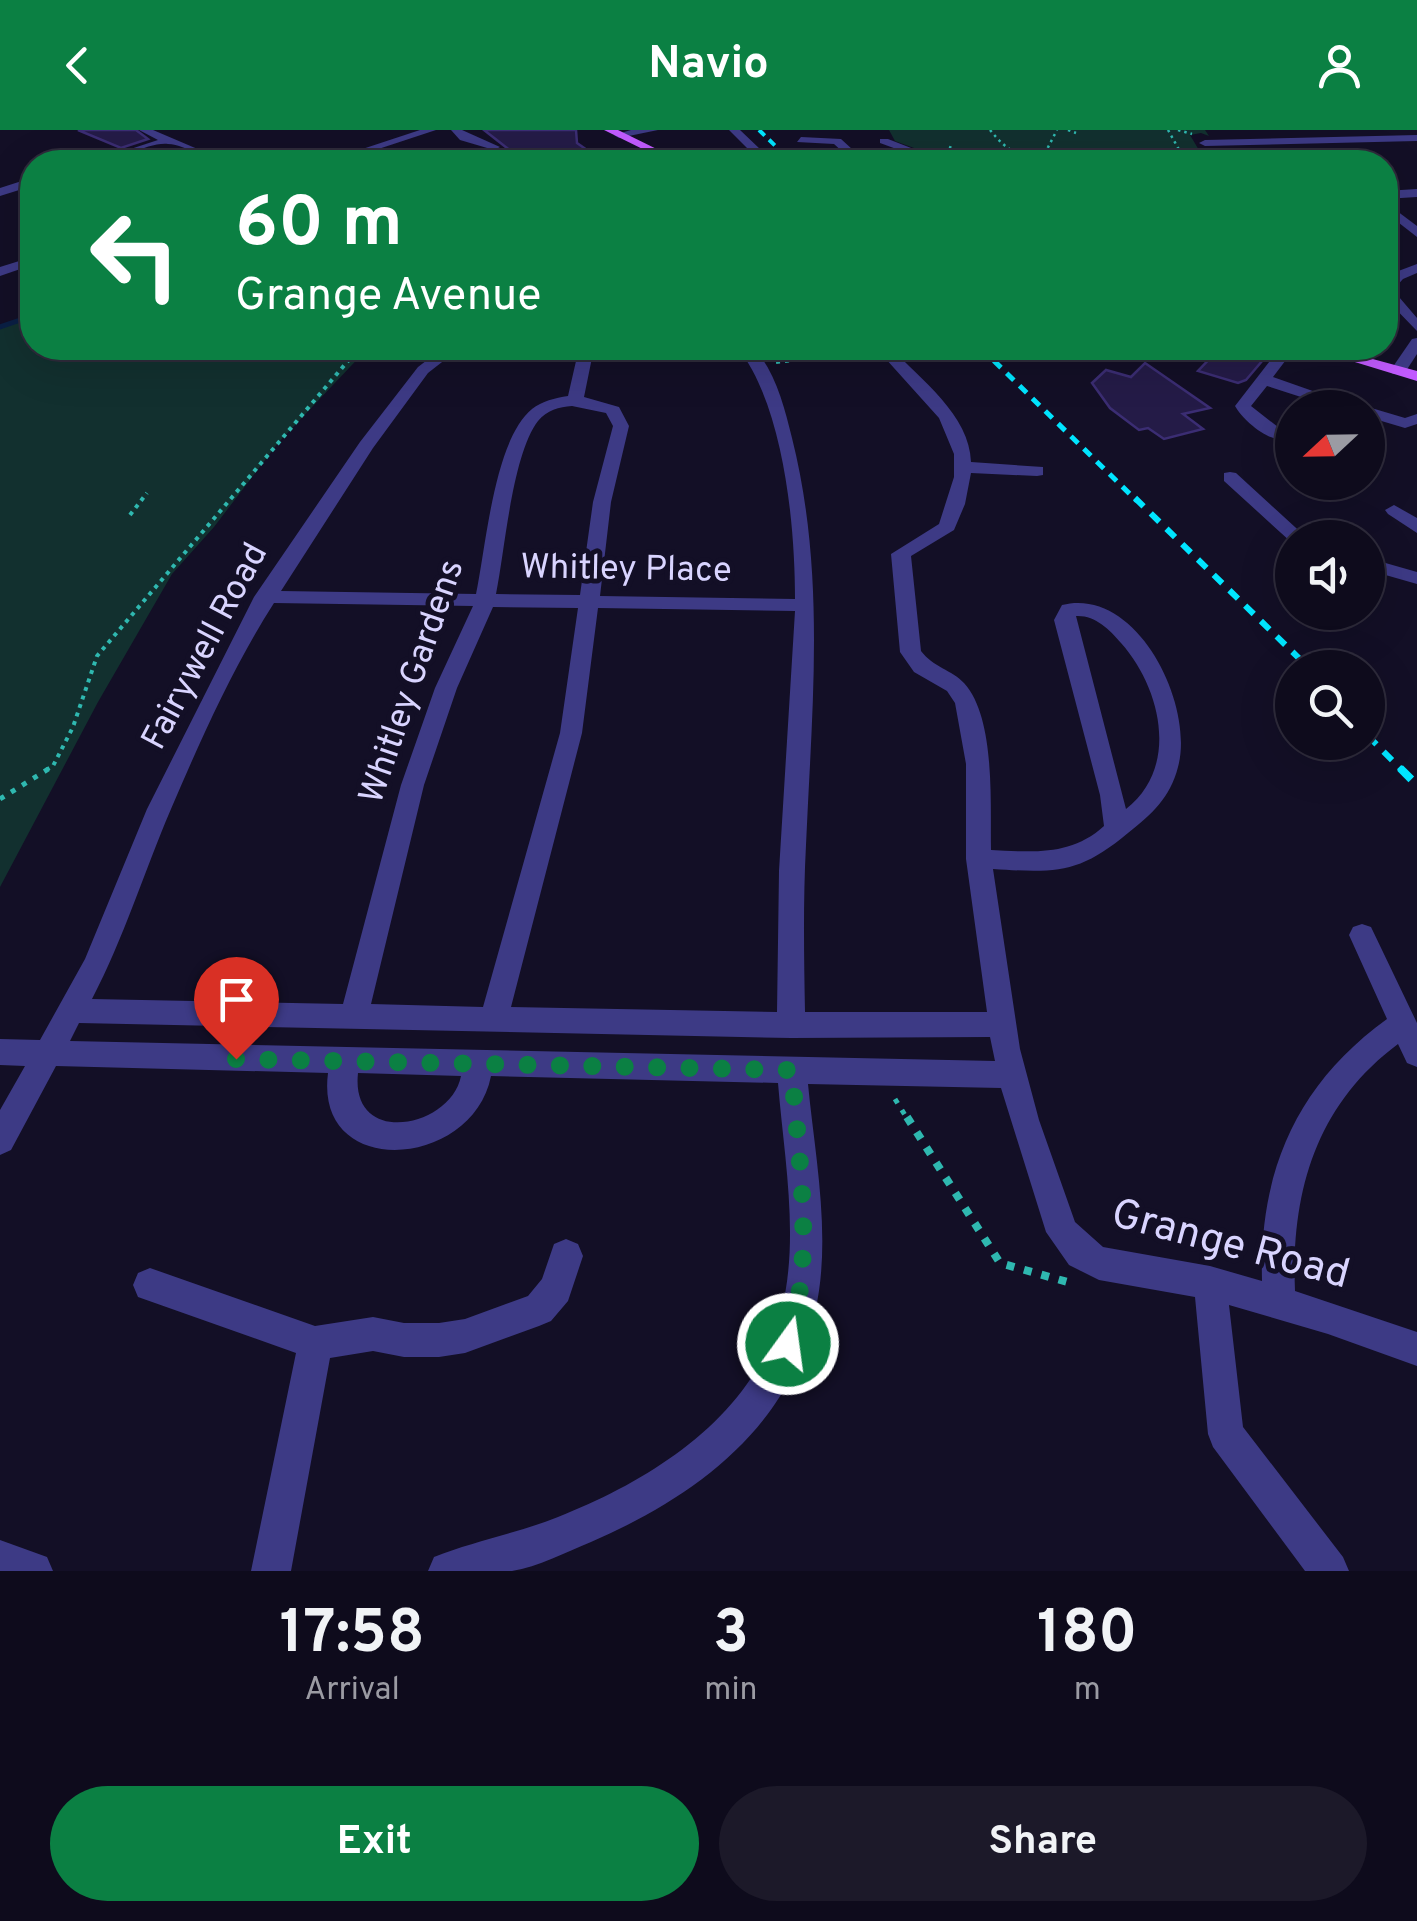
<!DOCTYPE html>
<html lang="en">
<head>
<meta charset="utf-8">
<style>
  :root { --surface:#0e0b1c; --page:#1c1929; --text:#f1f3f6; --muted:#9b9ba3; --line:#2e2b3b; --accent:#0b8043 }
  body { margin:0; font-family:Overpass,sans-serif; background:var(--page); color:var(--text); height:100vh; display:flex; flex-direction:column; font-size:38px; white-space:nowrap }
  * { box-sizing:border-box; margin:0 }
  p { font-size:32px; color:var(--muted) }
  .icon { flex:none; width:55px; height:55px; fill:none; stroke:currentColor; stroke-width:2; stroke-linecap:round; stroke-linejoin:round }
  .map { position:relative; height:1441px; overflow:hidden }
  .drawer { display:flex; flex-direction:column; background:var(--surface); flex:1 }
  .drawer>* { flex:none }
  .top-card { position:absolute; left:20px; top:20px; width:1378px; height:210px; border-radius:40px; box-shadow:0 10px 40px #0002,0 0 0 2px var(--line); background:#0b8043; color:#fff; overflow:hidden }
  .needle { width:65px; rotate:248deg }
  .tools { position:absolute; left:1275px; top:260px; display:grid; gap:20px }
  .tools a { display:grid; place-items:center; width:110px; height:110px; border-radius:50%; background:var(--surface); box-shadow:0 10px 40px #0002,0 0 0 2px var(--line); font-size:50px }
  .pin { position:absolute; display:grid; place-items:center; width:85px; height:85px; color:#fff; margin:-102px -42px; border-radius:50% 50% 50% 0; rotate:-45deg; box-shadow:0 0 10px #0007 }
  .pin .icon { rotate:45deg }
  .me { position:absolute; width:110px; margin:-55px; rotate:14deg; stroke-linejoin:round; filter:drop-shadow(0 0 8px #0008) }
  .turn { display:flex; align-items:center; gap:35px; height:210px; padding:0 50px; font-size:45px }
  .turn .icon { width:130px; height:130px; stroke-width:2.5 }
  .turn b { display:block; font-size:70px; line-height:85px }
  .eta { display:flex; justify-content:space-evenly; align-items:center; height:170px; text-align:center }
  .eta b { font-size:60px; font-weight:700; line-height:70px }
  .button { display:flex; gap:20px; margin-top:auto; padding:20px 50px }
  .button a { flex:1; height:115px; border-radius:60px; background:var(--accent); color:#fff; font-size:40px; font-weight:700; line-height:115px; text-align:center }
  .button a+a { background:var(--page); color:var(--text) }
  header { display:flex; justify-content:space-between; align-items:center; height:130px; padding:0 50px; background:var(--accent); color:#fff; font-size:45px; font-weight:700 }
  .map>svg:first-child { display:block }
  .green { fill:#12302f }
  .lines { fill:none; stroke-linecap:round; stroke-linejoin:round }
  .stream-far1 { stroke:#0a1f44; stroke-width:4 }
  .stream { stroke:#0a1f44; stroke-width:5 }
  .building { fill:#241b47; stroke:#3b2d73; stroke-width:2.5 }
  .path-far3 { stroke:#2fb8b0; stroke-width:2.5; stroke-dasharray:2.5 4; stroke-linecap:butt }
  .path-far2 { stroke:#2fb8b0; stroke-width:4; stroke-dasharray:4 5; stroke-linecap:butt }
  .path-far1 { stroke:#2fb8b0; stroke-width:5; stroke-dasharray:5 8; stroke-linecap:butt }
  .path { stroke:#2fb8b0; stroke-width:8; stroke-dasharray:8 10; stroke-linecap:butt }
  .minor { fill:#3d3a85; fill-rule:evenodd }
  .major { fill:#c25bff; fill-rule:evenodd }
  .rail-far3 { stroke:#00e5ff; stroke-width:4; stroke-dasharray:8 6; stroke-linecap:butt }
  .rail-far2 { stroke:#00e5ff; stroke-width:5; stroke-dasharray:10 8; stroke-linecap:butt }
  .rail-far1 { stroke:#00e5ff; stroke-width:6; stroke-dasharray:12 10; stroke-linecap:butt }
  .rail { stroke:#00e5ff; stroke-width:8; stroke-dasharray:16 14; stroke-linecap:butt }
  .route { stroke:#0b8043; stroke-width:18; stroke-dasharray:0 32.4 }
  .labels { text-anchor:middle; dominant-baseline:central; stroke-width:10; stroke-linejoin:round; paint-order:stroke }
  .street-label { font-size:35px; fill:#d9d4ff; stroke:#130f26 }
  .near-street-label { font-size:42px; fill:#d9d4ff; stroke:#130f26 }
</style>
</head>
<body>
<header><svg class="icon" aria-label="back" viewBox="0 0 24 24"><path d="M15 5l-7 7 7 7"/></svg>Navio<svg class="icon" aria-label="person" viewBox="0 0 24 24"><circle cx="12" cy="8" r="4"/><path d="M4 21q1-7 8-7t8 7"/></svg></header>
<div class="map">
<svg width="1417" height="1441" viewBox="0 0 1417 1441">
  <rect width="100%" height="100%" fill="#130f26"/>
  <g class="green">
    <polygon points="889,0 1205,0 1209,6 1201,3 1190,5 1206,32 952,32 895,11"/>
    <polygon points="32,186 32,218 368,218 278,313 214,397 172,444 98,572 0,757 0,197"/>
  </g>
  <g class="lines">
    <polyline class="stream-far1" points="491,22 507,32"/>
    <polyline class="stream" points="0,197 32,186"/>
  </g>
  <g class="building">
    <polygon points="78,0 136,0 148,9 121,18"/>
    <polygon points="484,0 576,0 577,13 590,22 571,32 525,32"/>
    <polygon points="1220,218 1268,218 1264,223 1268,224 1246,250 1238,253 1198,241"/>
    <polygon points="1145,233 1210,278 1183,284 1203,299 1164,309 1148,298 1139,300 1110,278 1092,253 1106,240 1131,247"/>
  </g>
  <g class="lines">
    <g class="path-far3">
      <path d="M990 0C1006 19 1018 30 1044 25L1057 0"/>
      <polyline points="1068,0 1076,3"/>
      <polyline points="1168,0 1186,32"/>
      <polyline points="1178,0 1192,4"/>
      <polyline points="949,17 993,32"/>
    </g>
    <g class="path-far2">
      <polyline points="776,232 834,225 870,228"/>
      <polyline points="130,385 147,363"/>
      <polyline points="46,640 53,636 73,597 97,526 359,218"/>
    </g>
    <g class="path-far1">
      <polyline points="0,669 50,638"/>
      <polyline points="895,969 908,990"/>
    </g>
    <polyline class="path" points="907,987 1000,1133 1071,1153"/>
    <g class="minor">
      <path d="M139 0H153L228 32C205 33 189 15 168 14 145 12 118 34 91 32L158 10Z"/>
      <polygon points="420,0 436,0 339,32 323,32"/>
      <polygon points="451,0 462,0 500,17 494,20 460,10"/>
      <polygon points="631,0 658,0 619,8 614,5"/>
      <polygon points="729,0 740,0 761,20 761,24 694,32 749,20"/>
      <polygon points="1417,5 1417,11 1205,16 1199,13 1205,10"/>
      <polygon points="801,7 841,9 865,31 854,32 834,14 797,12"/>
      <polygon points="880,9 888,9 947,32 932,32 880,13"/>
      <polygon points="650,18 654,23 628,32 613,32"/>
      <polygon points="611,19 615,24 591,32 575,32"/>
      <polygon points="28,49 32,49 32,56 0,66 0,58"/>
      <polygon points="1417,59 1417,67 1385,69 1385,61"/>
      <polygon points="1385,72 1417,96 1417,107 1385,82"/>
      <polygon points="32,127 32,135 0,146 0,137"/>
      <polygon points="1417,134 1417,143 1403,149 1393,160 1417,188 1417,201 1385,168 1385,153 1393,143"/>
      <polygon points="1417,208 1417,224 1406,241 1393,244 1390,241 1412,209"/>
      <path d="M443 218H460L428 243 373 318 281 461 476 464C486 417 494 310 532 279 542 271 555 268 568 266L579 218H594L584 267 619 277 629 296 611 372 600 466 795 469C795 395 784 277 738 218H754C776 243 784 276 792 308 826 444 812 576 806 715 803 771 804 827 805 882H987L966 729V634L955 573 947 561 914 542 900 522 891 424 939 394 954 347V324L939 288 876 218H891C920 249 970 285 971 332L1043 337V345L1037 346 971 343 965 374 954 400 911 426 921 521C933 537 952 540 964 553 996 588 990 675 991 720 1034 722 1071 726 1104 696L1100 665 1054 490 1062 475C1137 456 1195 575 1178 637 1170 668 1152 684 1128 703 1079 744 1056 743 993 739L1020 919 1039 990 1075 1092 1103 1117 1210 1136 1262 1151C1259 1041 1297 954 1387 889L1349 805 1353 797 1362 794 1371 797 1417 893V937L1407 933 1398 914C1316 975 1291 1062 1295 1161L1417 1202V1236L1328 1204 1229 1175 1243 1297 1343 1427 1349 1441H1305L1213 1317 1208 1304 1195 1167 1099 1150 1069 1135 1046 1102 1001 958 808 954C815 1027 832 1109 815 1182 789 1298 695 1367 591 1412 566 1422 538 1437 512 1441 486 1441 455 1441 428 1441L434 1427C474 1411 518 1403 558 1387 652 1350 754 1286 781 1182 800 1110 784 1027 778 953L491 946C473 1039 314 1051 328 943L56 936 11 1020 0 1025V980L25 936 0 935V909L40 910 85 829 147 679 254 467 360 312 418 237ZM572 276 606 283 613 296 593 372 580 465 496 464C505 420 512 325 538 291 547 280 559 277 572 276ZM274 473 473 476 435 558 401 655 343 874 92 869C124 808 144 742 171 679 201 609 233 537 274 473ZM493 477 578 478 560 603 483 877 371 874 424 655 457 558ZM598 478 795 481 779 741 777 882 511 877 582 603ZM1076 486C1095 485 1109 499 1121 513 1161 558 1180 637 1126 679ZM79 893 791 908 990 907 995 931 70 911ZM358 943 461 946C451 998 350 1018 358 943Z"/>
      <path d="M1280 218H1295L1273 247 1361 278H1335L1267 256 1251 276 1292 308C1274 317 1244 292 1235 276Z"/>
      <polygon points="1368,277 1405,288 1417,284 1417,294 1405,298 1368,287"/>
      <polygon points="1230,342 1236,343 1307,408 1292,408 1291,412 1224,351 1224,343"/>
      <polygon points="1394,375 1417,388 1417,403 1388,384 1385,380"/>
      <polygon points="1368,428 1417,442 1417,454 1368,440"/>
      <polygon points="566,1109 578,1114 583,1126 568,1171 551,1191 539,1196 465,1223 439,1227 404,1227 373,1221 330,1228 291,1441 251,1441 296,1223 138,1167 133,1155 138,1143 150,1138 315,1196 373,1187 404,1193 439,1193 465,1189 528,1166 542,1149 554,1114"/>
      <polygon points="0,1410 47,1427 53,1441 0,1441"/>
    </g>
    <g class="major">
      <polygon points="604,0 618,0 683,32 669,32"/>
      <polygon points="1309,218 1332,218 1417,241 1417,251"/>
    </g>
    <polyline class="rail-far3" points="759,0 792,32"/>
    <polyline class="rail-far2" points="981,218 1137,371"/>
    <g class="rail-far1">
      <polyline points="1135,368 1309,538"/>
      <polyline points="1368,606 1402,640"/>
    </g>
    <polyline class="rail" points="1400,638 1417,655"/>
  </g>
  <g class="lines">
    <path class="route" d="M236 929 792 940C798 1029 816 1127 788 1214"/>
  </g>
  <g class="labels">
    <g class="street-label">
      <text transform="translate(626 440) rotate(1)">Whitley Place</text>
      <text transform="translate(206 517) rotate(-62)">Fairywell Road</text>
      <text transform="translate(413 552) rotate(-71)">Whitley Gardens</text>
    </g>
    <g class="near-street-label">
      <text transform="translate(1230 1116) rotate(15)">Grange Road</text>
    </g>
  </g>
</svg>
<div class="tools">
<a><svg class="needle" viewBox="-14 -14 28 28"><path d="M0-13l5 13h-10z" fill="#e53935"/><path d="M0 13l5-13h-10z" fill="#9b9ba3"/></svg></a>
<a><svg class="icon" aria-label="sound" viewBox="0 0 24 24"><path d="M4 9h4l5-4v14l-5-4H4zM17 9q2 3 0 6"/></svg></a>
<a><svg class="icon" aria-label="search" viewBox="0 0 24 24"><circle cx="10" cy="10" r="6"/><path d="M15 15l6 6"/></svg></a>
</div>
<div class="pin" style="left:236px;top:929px;background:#d93025"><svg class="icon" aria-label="arrive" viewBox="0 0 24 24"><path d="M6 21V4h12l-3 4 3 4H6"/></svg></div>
<svg class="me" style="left:788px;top:1214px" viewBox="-20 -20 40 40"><circle r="17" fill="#0b8043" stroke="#fff" stroke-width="3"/><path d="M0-11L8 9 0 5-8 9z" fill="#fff"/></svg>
<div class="top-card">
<div class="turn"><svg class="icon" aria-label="left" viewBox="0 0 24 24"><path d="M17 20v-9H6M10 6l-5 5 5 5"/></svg><div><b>60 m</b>Grange Avenue</div></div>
</div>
</div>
<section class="drawer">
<div class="eta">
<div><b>17:58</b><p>Arrival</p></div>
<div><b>3</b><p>min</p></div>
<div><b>180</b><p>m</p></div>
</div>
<div class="button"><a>Exit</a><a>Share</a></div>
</section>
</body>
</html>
